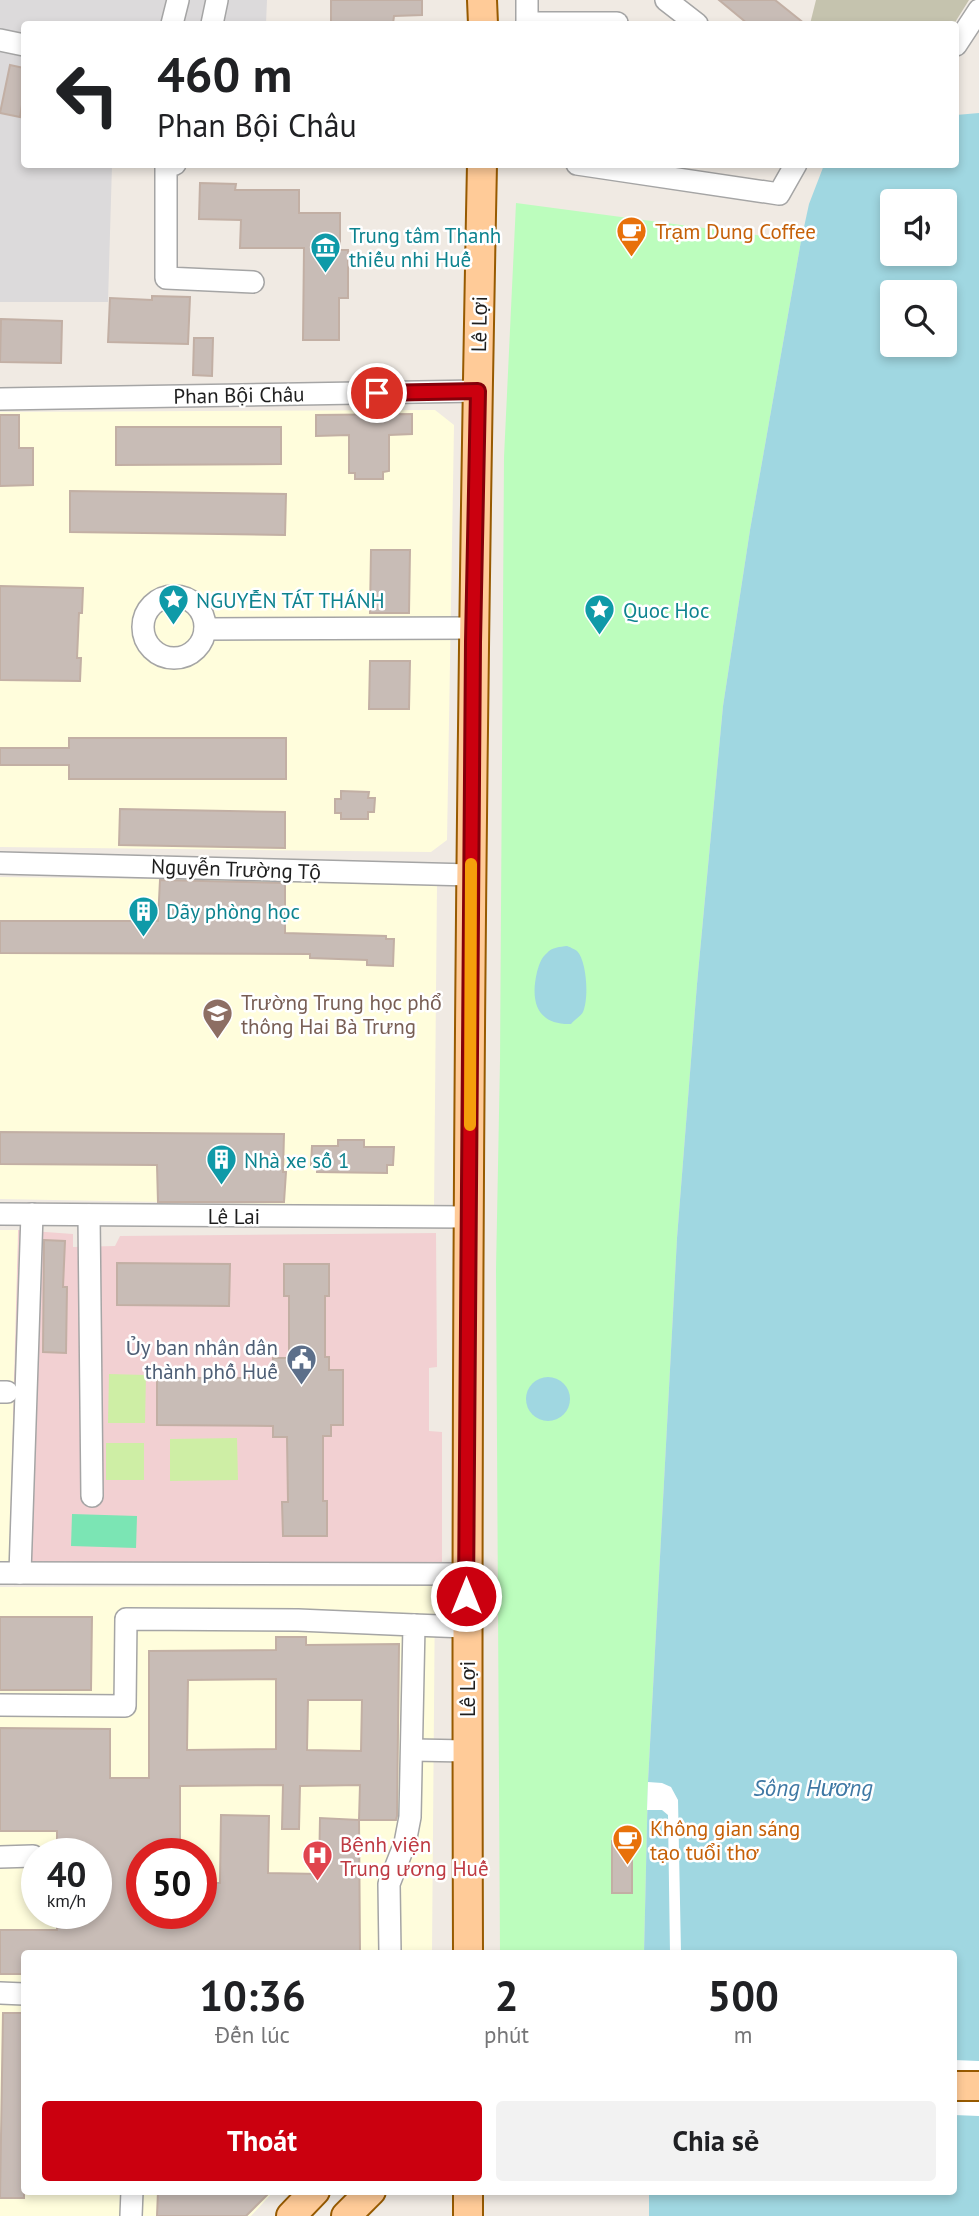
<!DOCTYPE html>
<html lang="vi">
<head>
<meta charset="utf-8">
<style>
  :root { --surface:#fff; --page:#f2f2f2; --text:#202124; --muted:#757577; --accent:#cb000f }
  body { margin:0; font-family:"PT Sans",sans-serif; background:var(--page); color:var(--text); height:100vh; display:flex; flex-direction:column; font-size:26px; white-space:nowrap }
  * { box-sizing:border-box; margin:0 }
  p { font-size:23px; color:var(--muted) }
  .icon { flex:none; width:38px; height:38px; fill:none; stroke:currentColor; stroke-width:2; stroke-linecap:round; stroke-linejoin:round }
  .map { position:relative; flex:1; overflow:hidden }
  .sheet { position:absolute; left:21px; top:1950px; width:936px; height:245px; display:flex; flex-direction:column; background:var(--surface); border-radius:7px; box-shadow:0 4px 10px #0003 }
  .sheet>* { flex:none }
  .banner { position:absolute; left:21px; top:21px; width:938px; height:147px; border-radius:7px; box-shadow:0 4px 10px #0003; background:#fff; color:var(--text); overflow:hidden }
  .tools { position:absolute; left:880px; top:189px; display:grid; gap:14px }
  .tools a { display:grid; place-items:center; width:77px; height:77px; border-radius:7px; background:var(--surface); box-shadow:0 4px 10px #0003; font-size:35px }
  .speed { position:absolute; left:21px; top:1838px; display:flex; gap:14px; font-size:35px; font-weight:700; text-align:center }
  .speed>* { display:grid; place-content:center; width:91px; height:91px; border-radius:50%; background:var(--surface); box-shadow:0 4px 10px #0003; line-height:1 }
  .speed small { font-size:18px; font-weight:400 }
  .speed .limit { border:10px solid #d22; background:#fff; color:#111 }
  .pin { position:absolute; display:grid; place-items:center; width:60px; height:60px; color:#fff; margin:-30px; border:4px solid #fff; border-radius:50%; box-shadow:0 2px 7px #0007 }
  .me { position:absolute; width:77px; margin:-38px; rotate:0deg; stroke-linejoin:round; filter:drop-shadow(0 0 5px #0008) }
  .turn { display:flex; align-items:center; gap:24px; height:147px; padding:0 21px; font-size:32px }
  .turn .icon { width:91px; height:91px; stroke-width:2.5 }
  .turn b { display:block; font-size:49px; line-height:60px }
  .eta { display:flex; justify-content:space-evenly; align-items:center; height:119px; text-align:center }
  .eta b { font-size:42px; font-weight:600; line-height:49px }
  .action { display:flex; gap:14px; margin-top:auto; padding:14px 21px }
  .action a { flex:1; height:80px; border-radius:7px; background:var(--accent); color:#fff; font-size:28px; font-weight:600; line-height:80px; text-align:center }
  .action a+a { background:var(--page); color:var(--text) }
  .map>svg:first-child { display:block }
  .residential { fill:#dcdadb }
  .commercial { fill:#f2d0d2 }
  .education { fill:#fffddc; fill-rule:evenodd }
  .construction { fill:#c5c3ae }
  .grass { fill:#ceeea5 }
  .park { fill:#bcfdbd }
  .pitch { fill:#7be5b4 }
  .water { fill:#a0d7e1; fill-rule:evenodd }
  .pier { fill:#fff }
  .building { fill:#c8bcb6; stroke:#c2afa4; stroke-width:2; fill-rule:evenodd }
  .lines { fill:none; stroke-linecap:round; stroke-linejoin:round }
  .minor-casing { stroke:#a5a5a5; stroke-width:24 }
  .major-casing { stroke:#975a00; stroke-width:32 }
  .minor { stroke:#fff; stroke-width:21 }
  .major { stroke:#ffcb98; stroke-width:28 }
  .route-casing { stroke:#84000a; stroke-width:18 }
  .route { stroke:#cb000f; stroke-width:12 }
  .slow { stroke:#f59e0b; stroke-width:12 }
  .labels { text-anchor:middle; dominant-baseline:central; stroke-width:5; stroke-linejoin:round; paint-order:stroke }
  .food-label { font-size:21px; fill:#c56008; stroke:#fff; text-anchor:start }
  .culture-label { font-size:21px; fill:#0d838f; stroke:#fff; text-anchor:start }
  .street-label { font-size:21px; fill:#1e1e1e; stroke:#fff }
  .education-label { font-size:21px; fill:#785e54; stroke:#fff; text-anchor:start }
  .service-label { font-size:21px; fill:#4e5e75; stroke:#fff; text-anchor:end }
  .health-label { font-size:21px; fill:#be3a42; stroke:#fff; text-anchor:start }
  .water-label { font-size:23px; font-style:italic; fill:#3e78a4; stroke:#fff }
</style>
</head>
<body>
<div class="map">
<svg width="979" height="2216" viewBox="0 0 979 2216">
  <rect width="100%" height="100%" fill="#f0eae3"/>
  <polygon class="residential" points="0,0 267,0 266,24 24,24 24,164 112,165 108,302 0,302"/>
  <polygon class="commercial" points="18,1230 73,1234 73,1247 115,1246 120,1236 436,1233 437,1367 429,1368 429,1431 442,1432 442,1569 9,1564"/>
  <g class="education">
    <polygon points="435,410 454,425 447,840 431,852 0,847 0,412"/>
    <polygon points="0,877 437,883 434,1207 0,1199"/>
    <polygon points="0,1230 18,1230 9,1564 0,1564"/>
    <path d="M435 1586 432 1953H24V2191H274L251 2216H0V1587ZM37 1853H96V1913H37ZM142 1853H201V1913H142Z"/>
  </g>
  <polygon class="construction" points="816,0 969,0 954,24 810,24"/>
  <g class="grass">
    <polygon points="109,1374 146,1375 145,1423 108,1423"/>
    <polygon points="237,1438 238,1480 170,1481 170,1439"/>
    <rect x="106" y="1443" width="38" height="37"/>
  </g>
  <polygon class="park" points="516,203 801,241 750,530 723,706 697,984 677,1238 648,1782 644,1953 500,1953 496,1270 500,1061 504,457"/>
  <polygon class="pitch" points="72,1514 137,1516 136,1548 71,1546"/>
  <g class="water">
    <path d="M979 113V2216H649V2191H954V1953H644L648 1782 677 1238 697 984 723 706 750 530 801 241 809 204 824 165 956 164V115ZM892 201H945V254H892ZM892 292H945V345H892Z"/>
    <path d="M567 946C568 946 576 950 577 951 587 961 589 999 583 1012 581 1016 574 1020 571 1024 537 1025 530 1002 537 972 539 965 541 958 547 953 552 947 560 947 567 946Z"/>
    <circle cx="548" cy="1399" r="22"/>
  </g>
  <g class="pier">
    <polygon points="648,1782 662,1783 671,1787 678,1800 681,1953 670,1953 668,1815 662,1810 647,1810"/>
    <polygon points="954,2060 979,2061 979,2116 954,2115"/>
  </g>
  <g class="building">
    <polygon points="331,0 422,0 422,15 394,16 393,24 331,24"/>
    <polygon points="719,0 775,0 805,24 748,24"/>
    <polygon points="10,65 24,68 24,93 20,117 0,113"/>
    <polygon points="200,183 236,184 235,190 299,190 299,213 340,213 340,250 348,250 348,298 339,298 339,340 303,340 304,248 240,248 241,220 199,219"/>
    <polygon points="152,296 190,297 188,344 108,342 110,298 152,300"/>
    <polygon points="1,319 62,321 61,363 0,362"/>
    <polygon points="194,338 213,338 212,376 193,375"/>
    <polygon points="412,414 412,434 389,435 389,471 383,472 383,479 355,479 355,473 349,473 349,435 316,436 316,415"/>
    <polygon points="0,415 19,415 19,448 33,448 33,485 0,486"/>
    <polygon points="116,427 281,427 281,464 116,465"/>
    <polygon points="70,491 286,494 285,535 70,532"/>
    <polygon points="371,550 410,550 409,613 370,613"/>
    <polygon points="0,586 83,588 82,613 79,613 77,658 81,658 80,681 0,680"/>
    <polygon points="370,661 410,661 409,709 369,709"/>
    <polygon points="69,738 286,738 286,779 69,779 69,765 0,765 0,748 69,748"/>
    <polygon points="341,791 369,792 368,798 375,798 374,812 368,812 368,819 341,819 341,813 335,813 335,799 341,799"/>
    <polygon points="120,809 285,812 285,848 119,845"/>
    <polygon points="160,880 285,883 285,933 386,936 386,939 394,939 393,966 367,965 367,960 310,958 310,954 0,953 0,921 158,921"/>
    <polygon points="0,1132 284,1134 283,1172 286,1172 284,1202 158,1202 157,1165 0,1164"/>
    <polygon points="338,1140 364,1140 364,1147 394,1147 393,1165 387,1165 387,1173 317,1172 317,1165 311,1165 312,1146 338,1146"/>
    <polygon points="44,1240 65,1241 63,1287 67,1287 66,1353 43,1352"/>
    <polygon points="117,1263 230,1264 229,1306 117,1305"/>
    <polygon points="284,1264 329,1264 329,1296 325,1296 325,1357 329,1357 329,1370 343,1370 343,1425 331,1425 331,1436 323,1436 323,1501 327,1501 327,1536 283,1536 282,1502 288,1502 287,1437 273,1437 273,1426 157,1425 157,1378 260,1378 260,1371 272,1371 273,1358 289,1358 289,1296 284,1296"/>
    <polygon points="0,1617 92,1617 91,1690 0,1690"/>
    <path d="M276 1637H306V1645L399 1644 397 1816 396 1820H359L360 1953H24V1974H0V1930H57V1913H96V1853H57V1831H0V1728L110 1729V1778H149V1651L276 1650ZM276 1679V1749L187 1750 188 1680ZM308 1700H362L361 1751 307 1750ZM283 1785 282 1829H299L300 1786 360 1785 359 1820 320 1818 319 1874 268 1873 269 1816 221 1815 220 1883H201V1913H142V1853H180V1786Z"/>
    <rect x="612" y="1841" width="20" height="52"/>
    <polygon points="3,2013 24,2013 24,2198 0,2198"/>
    <polygon points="158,2191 271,2191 246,2216 157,2216"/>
  </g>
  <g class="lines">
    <defs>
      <g id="minor">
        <polyline points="666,0 697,24"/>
        <polyline points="527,23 617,23"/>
        <polyline points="172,24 178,0"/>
        <polyline points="212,24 217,0"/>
        <polyline points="527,24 527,0"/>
        <polyline points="0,40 24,45"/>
        <polyline points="956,45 979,10"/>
        <polyline points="175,164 166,167 166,278 253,282"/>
        <polyline points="577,164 779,194 796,164"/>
        <polyline points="0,399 478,391"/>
        <circle cx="174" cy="627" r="31"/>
        <polyline points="205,629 473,628"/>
        <polyline points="0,863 471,875"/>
        <polyline points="0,1214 468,1217"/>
        <polyline points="89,1215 92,1496"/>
        <polyline points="0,1392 7,1392"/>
        <polyline points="0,1573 466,1574"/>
        <polyline points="20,1573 32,1214"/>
        <polyline points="414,1625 466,1627"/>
        <polyline points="0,1705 125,1706 126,1619 298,1620 414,1625 410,1817 405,1843 389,1884 390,1953"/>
        <polyline points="413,1750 467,1751"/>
        <polyline points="0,1857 33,1856"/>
        <polyline points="0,1993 24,1994"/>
        <polyline points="131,2216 132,2191"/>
      </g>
      <g id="major">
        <polyline points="482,0 483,24"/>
        <path d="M468 1953C466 1357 470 761 482 164"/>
        <polyline points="954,2086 979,2086"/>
        <polyline points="291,2216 315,2191"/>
        <polyline points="346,2216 371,2191"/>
        <polyline points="468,2216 468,2191"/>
      </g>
    </defs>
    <use href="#minor" class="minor-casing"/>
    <use href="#major" class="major-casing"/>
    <use href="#minor" class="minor"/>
    <use href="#major" class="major"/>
  </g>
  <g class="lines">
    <defs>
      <polyline id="route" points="377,393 478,391 473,642 466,1596"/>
    </defs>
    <use href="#route" class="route-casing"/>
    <use href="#route" class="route"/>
    <polyline class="slow" points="470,1125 471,864"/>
  </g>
  <defs>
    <symbol id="cafe-pin" viewBox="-11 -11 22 30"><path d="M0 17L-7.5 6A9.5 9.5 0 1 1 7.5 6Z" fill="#e8710a" stroke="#fff"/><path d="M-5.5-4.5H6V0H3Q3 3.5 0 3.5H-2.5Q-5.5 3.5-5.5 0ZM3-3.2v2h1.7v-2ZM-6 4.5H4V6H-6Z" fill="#fff"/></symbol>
    <symbol id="museum-pin" viewBox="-11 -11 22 30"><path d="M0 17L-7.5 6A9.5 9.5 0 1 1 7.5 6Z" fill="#0f9aa8" stroke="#fff"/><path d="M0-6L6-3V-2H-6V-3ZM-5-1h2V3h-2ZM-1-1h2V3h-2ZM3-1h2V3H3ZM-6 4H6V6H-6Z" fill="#fff"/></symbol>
    <symbol id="sight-pin" viewBox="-11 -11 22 30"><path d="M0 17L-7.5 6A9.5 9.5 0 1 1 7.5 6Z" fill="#0f9aa8" stroke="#fff"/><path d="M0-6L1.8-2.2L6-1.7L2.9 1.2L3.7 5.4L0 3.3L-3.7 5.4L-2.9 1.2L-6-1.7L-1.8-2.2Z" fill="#fff"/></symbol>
    <symbol id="building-pin" viewBox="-11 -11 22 30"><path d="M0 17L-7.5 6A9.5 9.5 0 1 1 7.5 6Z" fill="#0f9aa8" stroke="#fff"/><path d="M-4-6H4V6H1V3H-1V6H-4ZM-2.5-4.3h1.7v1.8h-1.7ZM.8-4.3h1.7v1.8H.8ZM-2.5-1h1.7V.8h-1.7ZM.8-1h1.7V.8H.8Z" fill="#fff"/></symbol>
    <symbol id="school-pin" viewBox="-11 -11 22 30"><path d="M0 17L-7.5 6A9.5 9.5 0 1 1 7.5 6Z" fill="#8d6e63" stroke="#fff"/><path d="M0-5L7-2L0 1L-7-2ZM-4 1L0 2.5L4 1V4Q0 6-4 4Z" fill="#fff"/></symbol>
    <symbol id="civic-pin" viewBox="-11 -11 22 30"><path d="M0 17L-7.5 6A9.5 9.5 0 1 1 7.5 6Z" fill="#5c6f8a" stroke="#fff"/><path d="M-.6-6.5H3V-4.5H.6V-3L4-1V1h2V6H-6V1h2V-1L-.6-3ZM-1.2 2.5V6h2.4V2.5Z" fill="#fff"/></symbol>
    <symbol id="hospital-pin" viewBox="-11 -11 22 30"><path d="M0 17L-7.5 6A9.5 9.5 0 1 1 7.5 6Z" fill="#e0444e" stroke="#fff"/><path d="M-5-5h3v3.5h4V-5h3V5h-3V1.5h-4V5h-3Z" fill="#fff"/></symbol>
  </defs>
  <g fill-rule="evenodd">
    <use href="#cafe-pin" x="614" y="214" width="35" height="47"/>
    <use href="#museum-pin" x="308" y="230" width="35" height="47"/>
    <use href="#sight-pin" x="156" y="582" width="35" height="47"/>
    <use href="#sight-pin" x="582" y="592" width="35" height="47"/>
    <use href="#building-pin" x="126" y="894" width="35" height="47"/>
    <use href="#school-pin" x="200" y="996" width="35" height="47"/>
    <use href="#building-pin" x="204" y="1142" width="35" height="47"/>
    <use href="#civic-pin" x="284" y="1342" width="35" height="47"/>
    <use href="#cafe-pin" x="610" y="1822" width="35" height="47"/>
    <use href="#hospital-pin" x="300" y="1838" width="35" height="47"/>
  </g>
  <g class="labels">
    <g class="food-label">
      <text x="655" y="231">Trạm Dung Coffee</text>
      <text x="650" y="1828">Không gian sáng<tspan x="650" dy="24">tạo tuổi thơ</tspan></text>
    </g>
    <g class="culture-label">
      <text x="349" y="235">Trung tâm Thanh<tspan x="349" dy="24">thiếu nhi Huế</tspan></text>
      <text x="196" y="600">NGUYỄN TÁT THÁNH</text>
      <text x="623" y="610">Quoc Hoc</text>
      <text x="166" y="911">Dãy phòng học</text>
      <text x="244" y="1160">Nhà xe số 1</text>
    </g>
    <g class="street-label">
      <text transform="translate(479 324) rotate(-89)">Lê Lợi</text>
      <text transform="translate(239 395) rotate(-1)">Phan Bội Châu</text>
      <text transform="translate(236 869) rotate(2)">Nguyễn Trường Tộ</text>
      <text x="234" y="1216">Lê Lai</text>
      <text transform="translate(467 1689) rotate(-90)">Lê Lợi</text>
    </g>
    <g class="education-label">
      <text x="241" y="1002">Trường Trung học phổ<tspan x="241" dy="24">thông Hai Bà Trưng</tspan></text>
    </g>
    <g class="service-label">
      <text x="278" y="1347">Ủy ban nhân dân<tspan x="278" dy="24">thành phố Huế</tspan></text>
    </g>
    <g class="health-label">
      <text x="340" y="1844">Bệnh viện<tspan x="340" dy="24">Trung ương Huế</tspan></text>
    </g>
    <g class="water-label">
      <text x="813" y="1787">Sông Hương</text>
    </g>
  </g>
</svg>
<div class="tools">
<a><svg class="icon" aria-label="sound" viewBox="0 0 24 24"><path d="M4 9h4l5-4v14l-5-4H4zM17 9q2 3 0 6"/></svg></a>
<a><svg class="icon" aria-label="search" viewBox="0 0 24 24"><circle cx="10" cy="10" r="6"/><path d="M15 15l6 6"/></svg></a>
</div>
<div class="speed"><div>40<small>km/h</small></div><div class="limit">50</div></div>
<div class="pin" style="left:377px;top:393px;background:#d93025"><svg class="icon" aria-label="arrive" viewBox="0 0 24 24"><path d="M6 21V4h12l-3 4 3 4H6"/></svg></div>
<svg class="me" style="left:466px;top:1596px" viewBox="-20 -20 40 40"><circle r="17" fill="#cb000f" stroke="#fff" stroke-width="3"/><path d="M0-11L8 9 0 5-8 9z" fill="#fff"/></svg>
<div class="banner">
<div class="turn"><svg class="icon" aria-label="left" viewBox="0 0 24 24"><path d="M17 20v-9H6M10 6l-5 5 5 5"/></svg><div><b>460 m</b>Phan Bội Châu</div></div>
</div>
<section class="sheet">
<div class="eta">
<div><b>10:36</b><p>Đến lúc</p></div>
<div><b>2</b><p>phút</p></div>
<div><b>500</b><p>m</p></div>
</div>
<div class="action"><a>Thoát</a><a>Chia sẻ</a></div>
</section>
</div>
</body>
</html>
